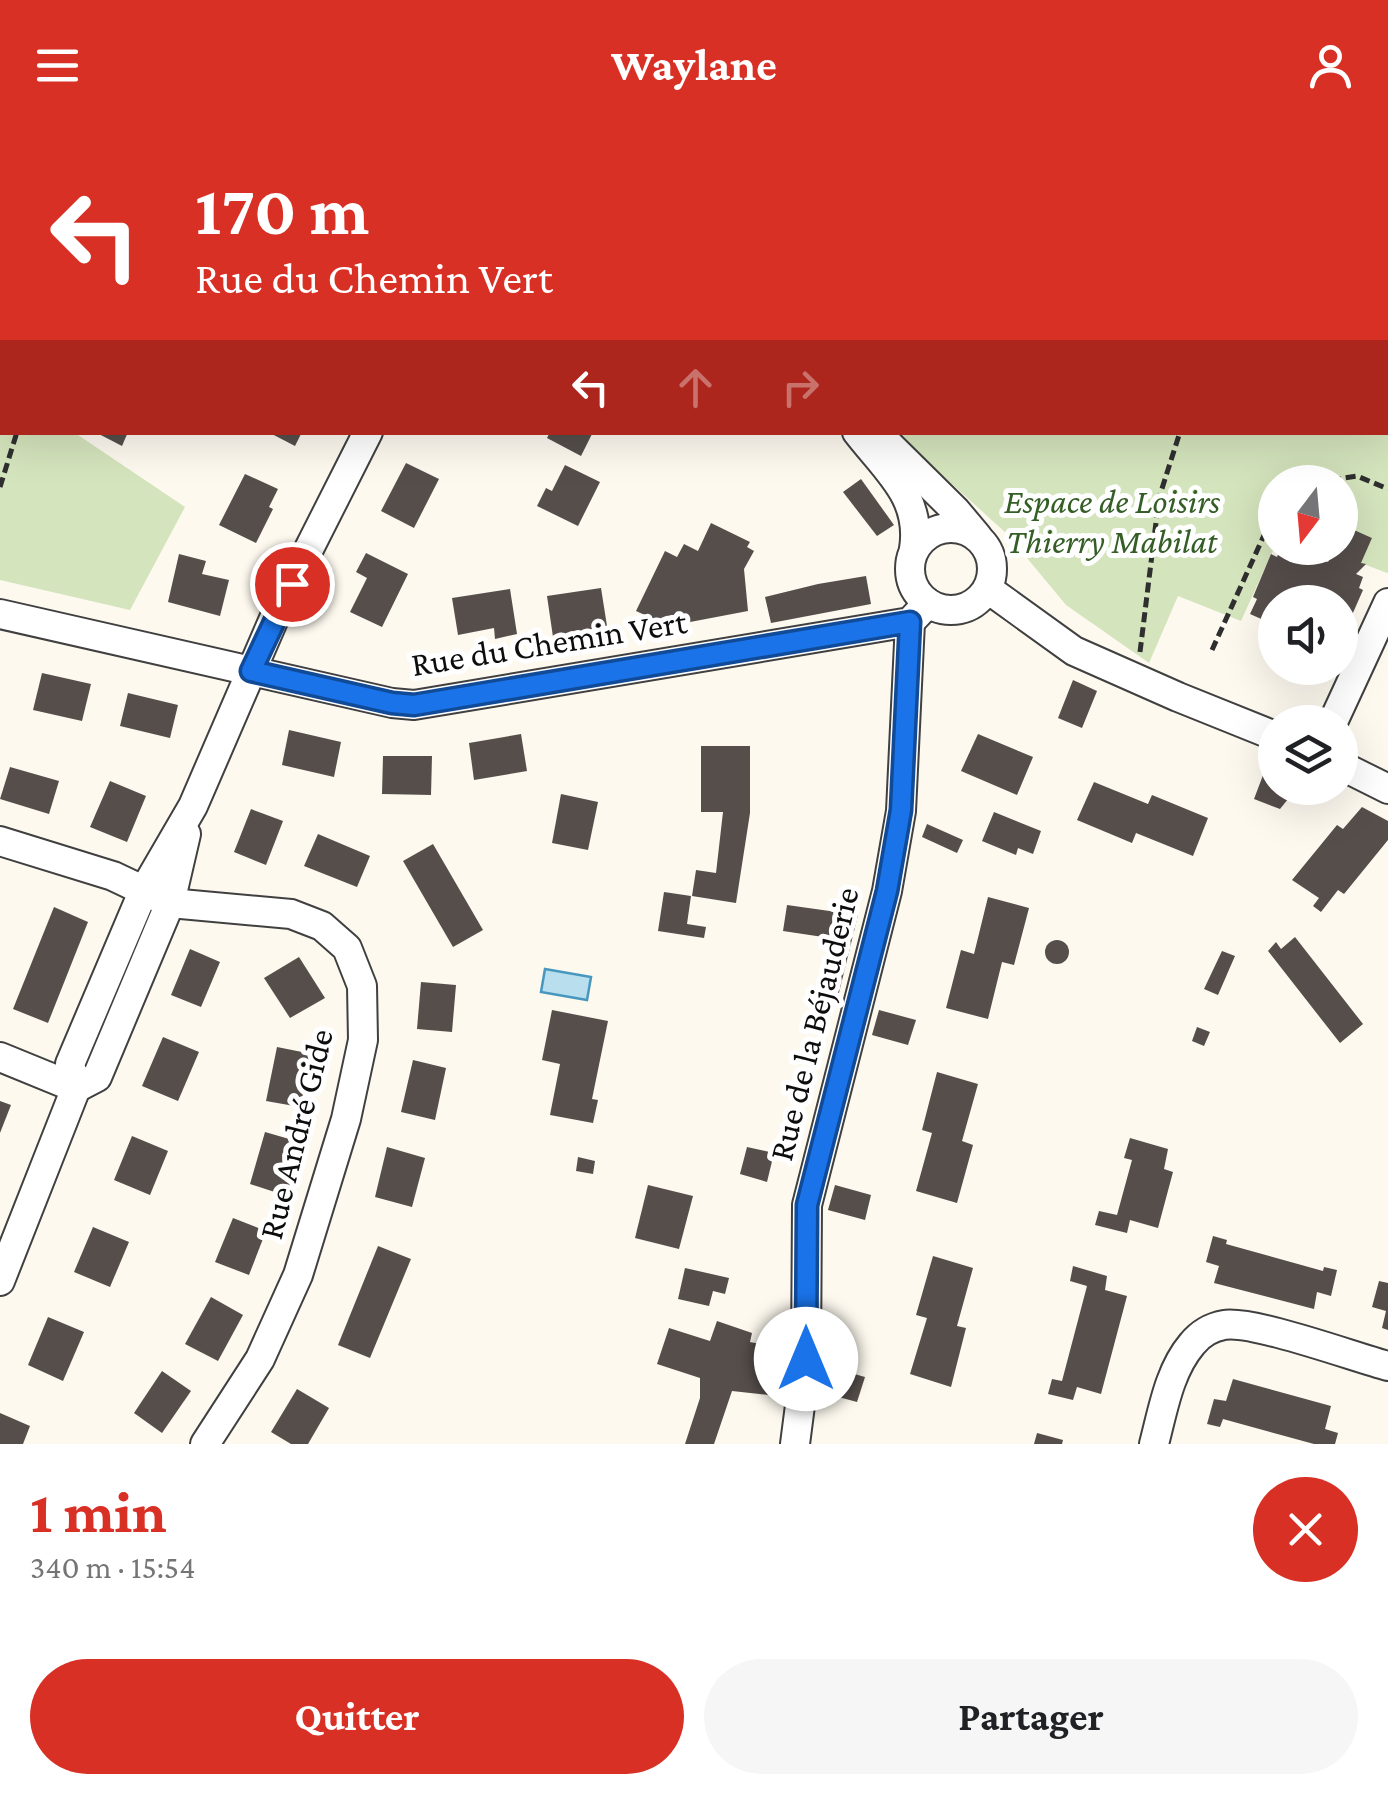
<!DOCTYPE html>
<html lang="fr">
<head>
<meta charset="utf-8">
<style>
  :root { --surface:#fff; --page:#f6f6f6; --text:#202124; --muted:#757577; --accent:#d93025 }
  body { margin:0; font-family:"Crimson Pro",serif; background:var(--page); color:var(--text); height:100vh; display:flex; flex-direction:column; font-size:38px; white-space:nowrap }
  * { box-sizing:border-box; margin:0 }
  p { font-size:32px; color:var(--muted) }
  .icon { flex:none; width:55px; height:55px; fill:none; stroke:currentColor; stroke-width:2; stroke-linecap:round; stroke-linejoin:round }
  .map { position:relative; height:1314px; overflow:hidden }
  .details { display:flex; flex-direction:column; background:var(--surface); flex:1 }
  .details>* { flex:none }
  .banner { position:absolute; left:0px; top:0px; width:1390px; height:305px; box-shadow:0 10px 40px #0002; background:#d93025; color:#fff; overflow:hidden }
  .needle { width:65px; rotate:196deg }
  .tools { position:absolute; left:1258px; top:335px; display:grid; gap:20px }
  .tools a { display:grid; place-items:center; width:100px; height:100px; border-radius:50%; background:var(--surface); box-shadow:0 10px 40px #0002; font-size:50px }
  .pin { position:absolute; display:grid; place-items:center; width:85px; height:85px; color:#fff; margin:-42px; border:5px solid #fff; border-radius:50%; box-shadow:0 2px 10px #0007 }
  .me { position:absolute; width:110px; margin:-55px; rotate:0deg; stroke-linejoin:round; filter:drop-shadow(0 0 8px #0008) }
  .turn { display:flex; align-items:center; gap:35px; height:210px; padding:0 30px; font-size:45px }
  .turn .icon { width:130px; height:130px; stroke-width:2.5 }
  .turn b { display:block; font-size:70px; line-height:85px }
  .lanes { display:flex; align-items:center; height:95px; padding:0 30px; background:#0003; justify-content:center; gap:50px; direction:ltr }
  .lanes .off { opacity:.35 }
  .round { display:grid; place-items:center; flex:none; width:105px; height:105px; border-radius:52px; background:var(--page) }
  .overview { display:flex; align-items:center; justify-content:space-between; height:170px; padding:0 30px }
  h1 { font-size:60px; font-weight:700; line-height:75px; color:var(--accent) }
  .button { display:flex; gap:20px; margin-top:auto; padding:20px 30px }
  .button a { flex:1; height:115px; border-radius:60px; background:var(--accent); color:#fff; font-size:40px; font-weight:700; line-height:115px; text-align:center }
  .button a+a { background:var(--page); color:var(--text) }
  header { display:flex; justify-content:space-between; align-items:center; height:130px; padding:0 30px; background:var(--accent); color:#fff; font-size:45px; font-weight:700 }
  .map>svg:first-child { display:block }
  .green { fill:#d4e4bc }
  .pitch { fill:#e4eccd }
  .water { fill:#b9dfef; stroke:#4897be; stroke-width:2.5 }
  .building { fill:#554e4b }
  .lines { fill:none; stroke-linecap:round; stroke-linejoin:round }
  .minor-casing { stroke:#404040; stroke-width:32 }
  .path { stroke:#2f2f2f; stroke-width:5; stroke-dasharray:10 5; stroke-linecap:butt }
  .minor { stroke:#fff; stroke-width:28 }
  .route-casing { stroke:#114b97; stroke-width:25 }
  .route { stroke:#1a73e8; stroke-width:18 }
  .labels { text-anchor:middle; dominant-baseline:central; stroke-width:10; stroke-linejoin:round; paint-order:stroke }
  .park-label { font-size:35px; font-style:italic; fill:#345e25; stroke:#fff }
  .street-label { font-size:35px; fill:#0d0d0d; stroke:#fff }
</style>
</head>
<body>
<header><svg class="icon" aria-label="menu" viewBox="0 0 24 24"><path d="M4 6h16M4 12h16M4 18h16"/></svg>Waylane<svg class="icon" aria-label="person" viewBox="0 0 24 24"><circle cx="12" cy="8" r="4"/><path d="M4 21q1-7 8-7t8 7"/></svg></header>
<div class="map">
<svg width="1388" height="1314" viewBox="0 0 1388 1314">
  <rect width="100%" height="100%" fill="#fdf9ef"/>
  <g class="green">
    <polygon points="1388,215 1388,442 1387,443 1361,433 1372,408 1345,397 1340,407 1340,352 1275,352 1275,416 1241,491 1178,466 1149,533 1066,475 1007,404 896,303 1388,302"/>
    <polygon points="0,290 2,302 75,303 185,377 130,480 0,450"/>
  </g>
  <polygon class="pitch" points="1014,0 1265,0 1013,2"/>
  <polygon class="water" points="545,839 591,847 587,870 541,862"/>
  <g class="building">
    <polygon points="95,302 128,302 122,316"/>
    <polygon points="268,302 302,302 295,316"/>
    <polygon points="550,302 593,302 581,326 547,308"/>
    <polygon points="406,333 439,349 414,398 381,381"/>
    <polygon points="565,335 600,352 578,396 537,376 546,358 552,361"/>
    <polygon points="245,344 278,359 269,377 273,379 256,413 219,395"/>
    <polygon points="861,349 894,395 877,406 843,362"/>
    <polygon points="711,393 750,412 747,417 754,421 744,439 748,481 669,496 636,481 665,421 677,427 684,414 698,421"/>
    <polygon points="1345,396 1372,408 1361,433 1366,434 1356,444 1363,447 1359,458 1363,460 1345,501 1340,499 1340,472 1275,472 1275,495 1250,484 1257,469 1253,467 1271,424 1277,427 1281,418 1297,418 1328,432 1335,418 1340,418"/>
    <polygon points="366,423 408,444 382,497 350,482 367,448 356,442"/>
    <polygon points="179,424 206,431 202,444 229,450 220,486 168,472"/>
    <polygon points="866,446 871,474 771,493 765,467 818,454"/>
    <polygon points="601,458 607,496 553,507 547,466"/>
    <polygon points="510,459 517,504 495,509 494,498 458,505 452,468"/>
    <polygon points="42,543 91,554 82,591 33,580"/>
    <polygon points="1073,550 1097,561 1082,598 1058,588"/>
    <polygon points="128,563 178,575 170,608 120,596"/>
    <polygon points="289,600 341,612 334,647 282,635"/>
    <polygon points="521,604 527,641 474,650 469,613"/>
    <polygon points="978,604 1033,627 1017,665 961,641"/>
    <polygon points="701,616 750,616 750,683 736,773 692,766 696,740 716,743 723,682 701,682"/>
    <polygon points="383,626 432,626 431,665 382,664"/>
    <polygon points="1268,632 1275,635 1275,658 1297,658 1280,679 1254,669"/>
    <polygon points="10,637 59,651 49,684 0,669"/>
    <polygon points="110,651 146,666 127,712 90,697"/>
    <polygon points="1094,652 1148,674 1152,665 1208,688 1193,726 1136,703 1132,713 1077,690"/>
    <polygon points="561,664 598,672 588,720 552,713"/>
    <polygon points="1362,677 1388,691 1388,710 1344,764 1338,760 1321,782 1313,776 1319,768 1292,750 1337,695 1343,699"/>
    <polygon points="251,679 283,691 266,735 234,722"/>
    <polygon points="994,682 1041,701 1033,724 1018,718 1016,725 982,711"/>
    <polygon points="927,694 963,710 957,723 922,707"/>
    <polygon points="318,704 370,726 357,757 304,736"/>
    <polygon points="433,714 483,800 453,817 403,731"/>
    <polygon points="664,762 691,766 687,794 706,797 704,808 658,801"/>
    <polygon points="988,767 1029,778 1014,835 1002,832 988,889 946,878 961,820 974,824"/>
    <polygon points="787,775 858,785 838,867 823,862 832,824 841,821 843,810 783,801"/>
    <polygon points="54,777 88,792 48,893 13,879"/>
    <polygon points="1295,807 1363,894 1340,913 1268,821 1276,812 1281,819"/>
    <circle cx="1057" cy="822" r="12"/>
    <polygon points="190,819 220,832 201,877 171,865"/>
    <polygon points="1222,821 1235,826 1218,865 1204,859"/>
    <polygon points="299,827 325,868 290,888 264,848"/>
    <polygon points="421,852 456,855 452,902 417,899"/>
    <polygon points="552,880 608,891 592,969 598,970 593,993 550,985 560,934 542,930"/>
    <polygon points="879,880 916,890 908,915 872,905"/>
    <polygon points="1197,897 1210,902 1204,916 1192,911"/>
    <polygon points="163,907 199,922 178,971 142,956"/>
    <polygon points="277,917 312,924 300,977 266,971"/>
    <polygon points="413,930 446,938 435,990 401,982"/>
    <polygon points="937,942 978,954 962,1011 973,1015 957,1073 916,1061 932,1003 922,1000"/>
    <polygon points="0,971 11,975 0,1003"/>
    <polygon points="265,1002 303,1013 287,1066 250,1054"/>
    <polygon points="132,1006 168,1021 150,1065 114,1050"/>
    <polygon points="1130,1008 1168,1019 1164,1039 1173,1042 1158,1098 1130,1090 1127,1103 1095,1095 1099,1081 1117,1085 1132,1030 1124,1028"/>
    <polygon points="387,1017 425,1028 412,1077 375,1067"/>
    <polygon points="747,1017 774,1023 767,1052 740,1044"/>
    <polygon points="578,1027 595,1031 593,1044 576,1041"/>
    <polygon points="648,1055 693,1066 679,1119 635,1108"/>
    <polygon points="835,1055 871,1065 865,1090 828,1080"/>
    <polygon points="233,1088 266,1101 249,1145 215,1132"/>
    <polygon points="93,1097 129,1112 110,1157 74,1142"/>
    <polygon points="1213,1106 1227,1110 1226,1114 1323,1141 1324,1137 1337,1140 1331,1166 1317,1162 1314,1179 1214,1153 1219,1136 1206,1132"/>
    <polygon points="378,1116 411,1129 370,1228 338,1215"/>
    <polygon points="933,1126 973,1138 957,1196 966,1198 951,1257 910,1244 927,1188 916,1185"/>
    <polygon points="1073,1136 1107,1146 1105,1160 1127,1166 1101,1264 1077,1257 1073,1270 1048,1264 1052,1249 1062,1251 1087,1156 1070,1151"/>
    <polygon points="685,1138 729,1148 725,1164 713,1161 709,1176 678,1169"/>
    <polygon points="1379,1151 1388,1153 1388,1200 1382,1198 1386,1181 1372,1177"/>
    <polygon points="211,1167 243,1185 218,1231 185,1214"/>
    <polygon points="48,1187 84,1202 63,1251 28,1235"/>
    <polygon points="717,1191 752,1203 750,1212 785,1219 779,1266 732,1261 714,1314 685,1314 700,1268 700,1248 657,1234 669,1198 710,1211"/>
    <polygon points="826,1236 865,1247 857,1272 820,1262"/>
    <polygon points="162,1241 191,1261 162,1303 134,1283"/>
    <polygon points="1233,1249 1331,1276 1325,1299 1338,1303 1335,1314 1314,1314 1223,1289 1220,1297 1207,1294 1214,1269 1226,1271"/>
    <polygon points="297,1259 329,1278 308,1314 291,1314 271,1302"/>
    <polygon points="0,1283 30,1296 23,1314 0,1314"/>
    <polygon points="1037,1303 1063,1310 1062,1314 1034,1314"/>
  </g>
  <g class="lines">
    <defs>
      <g id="minor">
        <polyline points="559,0 562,2"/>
        <polyline points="522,2 523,0"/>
        <path d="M857 302C887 341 922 367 914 419"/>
        <polyline points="876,302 956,381 977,406"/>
        <circle cx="951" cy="439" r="41"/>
        <polyline points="988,459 1074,521 1178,567 1275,606"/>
        <polyline points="0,484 392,573 414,575 910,492 928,473"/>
        <polyline points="1333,592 1388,473"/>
        <polyline points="1340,635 1388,659"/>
        <polyline points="0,711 113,746 170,773 291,784 322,796 347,818 362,856 363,910 346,989 298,1145 260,1229 205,1314"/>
        <polyline points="0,927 76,958"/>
        <polyline points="76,958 97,947 170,773 186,704"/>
        <polyline points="0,1151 76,958 70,934 143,762 193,676 276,484 368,302"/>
        <polyline points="795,1314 806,1229 807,1075 887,761 901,681 910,492"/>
        <path d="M1154 1314C1163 1280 1169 1241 1192 1214 1200 1204 1212 1197 1224 1195 1253 1190 1354 1227 1388 1236"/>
      </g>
    </defs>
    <use href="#minor" class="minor-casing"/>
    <g class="path">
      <polyline points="995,2 996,0"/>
      <polyline points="1316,352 1357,346 1388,359"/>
      <polyline points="0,357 17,302"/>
      <polyline points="1212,520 1275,381"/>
      <polyline points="1140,522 1159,368 1180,302"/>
    </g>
    <use href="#minor" class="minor"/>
  </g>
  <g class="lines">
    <defs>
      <polyline id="route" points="292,454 251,541 392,573 414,575 910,492 901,680 887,761 807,1075 806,1229"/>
    </defs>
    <use href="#route" class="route-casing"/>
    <use href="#route" class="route"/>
  </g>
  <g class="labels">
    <g class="park-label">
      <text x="1112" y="371">Espace de Loisirs<tspan x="1112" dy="40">Thierry Mabilat</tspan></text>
    </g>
    <g class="street-label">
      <text transform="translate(549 513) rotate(-9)">Rue du Chemin Vert</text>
      <text transform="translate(814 894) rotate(-76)">Rue de la Béjauderie</text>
      <text transform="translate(296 1004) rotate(-76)">Rue André Gide</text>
    </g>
  </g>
</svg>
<div class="tools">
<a><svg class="needle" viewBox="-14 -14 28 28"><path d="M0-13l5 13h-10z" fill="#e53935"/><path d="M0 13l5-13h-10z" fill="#757577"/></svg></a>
<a><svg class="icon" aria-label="sound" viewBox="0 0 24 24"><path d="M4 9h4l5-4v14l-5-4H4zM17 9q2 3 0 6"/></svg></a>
<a><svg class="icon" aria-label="layers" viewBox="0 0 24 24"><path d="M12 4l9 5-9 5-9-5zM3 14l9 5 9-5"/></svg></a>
</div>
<div class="pin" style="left:292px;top:454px;background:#d93025"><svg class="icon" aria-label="arrive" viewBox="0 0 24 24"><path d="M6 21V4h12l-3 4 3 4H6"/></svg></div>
<svg class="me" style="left:806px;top:1229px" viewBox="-20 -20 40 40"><circle r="19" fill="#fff"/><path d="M0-13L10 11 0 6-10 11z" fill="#1a73e8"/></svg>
<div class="banner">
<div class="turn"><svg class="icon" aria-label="left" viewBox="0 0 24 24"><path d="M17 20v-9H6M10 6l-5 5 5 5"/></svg><div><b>170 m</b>Rue du Chemin Vert</div></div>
<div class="lanes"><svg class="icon" aria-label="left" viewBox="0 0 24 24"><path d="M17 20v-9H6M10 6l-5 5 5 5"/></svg><svg class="icon off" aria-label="ahead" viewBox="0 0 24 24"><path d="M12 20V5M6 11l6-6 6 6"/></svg><svg class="icon off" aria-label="right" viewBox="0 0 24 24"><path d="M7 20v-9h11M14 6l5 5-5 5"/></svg></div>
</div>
</div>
<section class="details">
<div class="overview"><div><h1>1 min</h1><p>340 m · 15:54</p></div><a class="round" style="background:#d93025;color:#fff"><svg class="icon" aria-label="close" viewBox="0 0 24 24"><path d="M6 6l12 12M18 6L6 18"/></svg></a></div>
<div class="button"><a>Quitter</a><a>Partager</a></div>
</section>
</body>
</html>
